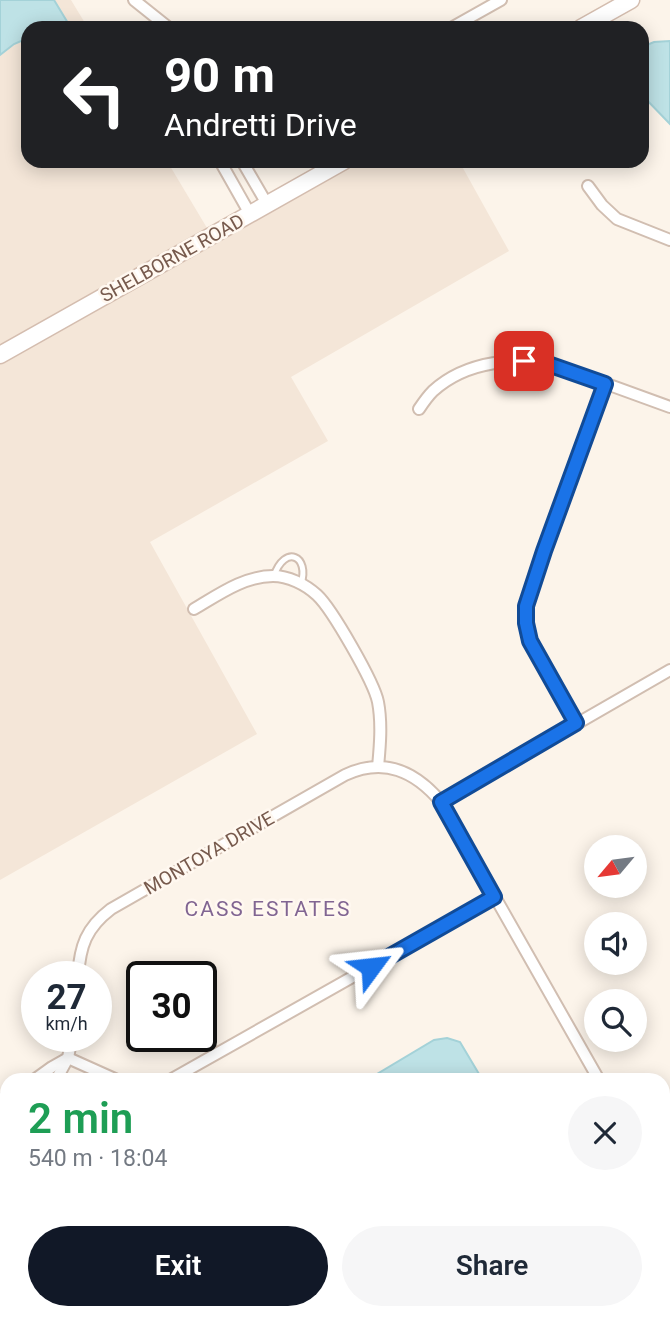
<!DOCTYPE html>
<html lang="en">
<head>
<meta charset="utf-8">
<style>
  :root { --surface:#fff; --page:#f6f6f7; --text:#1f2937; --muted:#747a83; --accent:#111827 }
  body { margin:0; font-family:Roboto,sans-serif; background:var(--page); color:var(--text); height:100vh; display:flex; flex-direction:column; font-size:26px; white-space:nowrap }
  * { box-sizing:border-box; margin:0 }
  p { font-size:23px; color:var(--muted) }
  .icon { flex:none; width:38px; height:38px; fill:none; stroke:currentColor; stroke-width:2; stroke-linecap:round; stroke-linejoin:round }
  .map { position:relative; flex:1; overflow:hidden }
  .details { position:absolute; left:0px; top:1073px; width:670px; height:247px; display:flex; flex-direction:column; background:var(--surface); border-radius:21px 21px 0 0; box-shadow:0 4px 18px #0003 }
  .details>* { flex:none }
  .banner { position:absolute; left:21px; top:21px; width:628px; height:147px; border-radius:21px; box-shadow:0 4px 18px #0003; background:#202124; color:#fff; overflow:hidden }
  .needle { width:46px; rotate:241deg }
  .buttons { position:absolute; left:584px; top:835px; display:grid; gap:14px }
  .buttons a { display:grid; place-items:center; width:63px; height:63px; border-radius:50%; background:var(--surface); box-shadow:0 4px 18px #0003; font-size:35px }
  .speed { position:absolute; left:21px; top:961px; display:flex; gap:14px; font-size:35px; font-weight:700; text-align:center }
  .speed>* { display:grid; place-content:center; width:91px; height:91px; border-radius:50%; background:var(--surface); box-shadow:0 4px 18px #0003; line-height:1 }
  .speed small { font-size:18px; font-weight:400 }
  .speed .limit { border:4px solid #111; border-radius:10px; background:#fff; color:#111 }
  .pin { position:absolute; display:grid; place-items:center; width:60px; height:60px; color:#fff; margin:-30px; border-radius:14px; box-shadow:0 4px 10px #0006 }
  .me { position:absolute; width:77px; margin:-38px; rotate:60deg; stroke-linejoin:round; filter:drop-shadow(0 0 5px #0008) }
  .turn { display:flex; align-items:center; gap:24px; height:147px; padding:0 28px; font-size:32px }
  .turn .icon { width:91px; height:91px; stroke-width:2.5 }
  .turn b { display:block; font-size:49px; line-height:60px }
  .round { display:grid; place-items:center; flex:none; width:74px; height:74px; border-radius:37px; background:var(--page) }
  .head { display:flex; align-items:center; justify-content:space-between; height:119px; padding:0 28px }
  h1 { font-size:42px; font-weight:600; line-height:52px; color:#1e9e55 }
  .button { display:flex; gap:14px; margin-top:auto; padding:14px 28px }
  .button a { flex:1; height:80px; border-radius:42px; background:var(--accent); color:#fff; font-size:28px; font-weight:600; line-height:80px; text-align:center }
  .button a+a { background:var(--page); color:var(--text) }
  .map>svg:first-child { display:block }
  .residential { fill:#f4e6d8 }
  .water { fill:#bee2e6; stroke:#a4d2d8; stroke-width:2 }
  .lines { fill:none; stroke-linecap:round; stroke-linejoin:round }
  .lane-casing { stroke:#d1beb1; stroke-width:9 }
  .street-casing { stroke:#d1beb1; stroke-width:14 }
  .secondary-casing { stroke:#d4bdaf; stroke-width:19 }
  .lane { stroke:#fff; stroke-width:5 }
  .street { stroke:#fff; stroke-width:10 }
  .secondary { stroke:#fff; stroke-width:16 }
  .route-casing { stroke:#114b97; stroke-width:18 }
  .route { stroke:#1a73e8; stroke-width:12 }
  .labels { text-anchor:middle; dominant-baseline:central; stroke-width:5; stroke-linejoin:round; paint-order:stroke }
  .street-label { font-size:19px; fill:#775a4d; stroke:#fff8f0 }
  .neighbourhood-label { font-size:21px; letter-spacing:2px; fill:#816592; stroke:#fff8f0 }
</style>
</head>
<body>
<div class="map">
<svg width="670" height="1319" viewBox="0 0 670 1319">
  <rect width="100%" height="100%" fill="#fcf4ea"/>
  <g class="residential">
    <polygon points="0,0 71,0 88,28 28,28 28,161 167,161 207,228 198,235 0,346"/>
    <polygon points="360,161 459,161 509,251 291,377 328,441 150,542 257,734 0,880 0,363"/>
    <polygon points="670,1151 670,1319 133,1319 145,1312 663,1312 663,1155"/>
  </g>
  <g class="water">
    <polygon points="0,0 54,0 71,28 28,28 28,38 14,44 0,55"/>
    <polygon points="670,41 670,124 642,95 642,47 654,42"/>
    <polygon points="447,1038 460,1042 479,1074 478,1080 367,1080 434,1040"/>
  </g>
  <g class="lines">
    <defs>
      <g id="lane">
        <path d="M274 576C285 544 310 556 301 584"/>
        <polyline points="663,1236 670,1234"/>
        <polyline points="571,1319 581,1312"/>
      </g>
      <g id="street">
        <polyline points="134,0 169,28"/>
        <polyline points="451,28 501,0"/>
        <polyline points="220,161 250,214"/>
        <polyline points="242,161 267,204"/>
        <polyline points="588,186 602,205 617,219 670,240"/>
        <path d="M419 409C423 403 428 396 433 391 466 361 518 355 560 367L670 407"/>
        <path d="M194 609C218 595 244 576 273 576 288 576 305 584 317 595 332 609 374 682 378 702 382 723 380 746 378 767"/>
        <polyline points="576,723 530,641 525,623 526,606 544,551 605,384"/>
        <polyline points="441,802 670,670"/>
        <path d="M78 976C80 946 86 928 111 909L345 775C384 757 415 771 441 802L599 1080"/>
        <polyline points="68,1058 117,1080"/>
        <polyline points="34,1080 52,1067 68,1058"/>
        <polyline points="56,1080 68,1058 72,1036"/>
        <polyline points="170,1080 494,897"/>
        <polyline points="0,1100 7,1097"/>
        <polyline points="0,1115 7,1111"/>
      </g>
      <g id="secondary">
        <polyline points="581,28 631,0"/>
        <polyline points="0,355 344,161"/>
        <polyline points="0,1142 7,1154"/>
        <polyline points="98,1312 102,1319"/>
      </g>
    </defs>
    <use href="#lane" class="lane-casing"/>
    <use href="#street" class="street-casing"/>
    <use href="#secondary" class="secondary-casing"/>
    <use href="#lane" class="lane"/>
    <use href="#street" class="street"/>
    <use href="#secondary" class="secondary"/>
  </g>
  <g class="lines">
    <defs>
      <polyline id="route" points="371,967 494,897 441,802 576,723 530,641 526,623 526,606 544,551 605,384 548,364 524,361"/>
    </defs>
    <use href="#route" class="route-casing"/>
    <use href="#route" class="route"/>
  </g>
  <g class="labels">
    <g class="street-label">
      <text transform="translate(172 258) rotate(-29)">SHELBORNE ROAD</text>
      <text transform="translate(209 853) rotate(-30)">MONTOYA DRIVE</text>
    </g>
    <g class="neighbourhood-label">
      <text x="268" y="909">CASS ESTATES</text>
    </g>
  </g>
</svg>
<div class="buttons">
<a><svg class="needle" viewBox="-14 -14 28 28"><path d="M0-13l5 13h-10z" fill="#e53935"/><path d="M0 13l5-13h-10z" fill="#747a83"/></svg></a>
<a><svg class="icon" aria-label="sound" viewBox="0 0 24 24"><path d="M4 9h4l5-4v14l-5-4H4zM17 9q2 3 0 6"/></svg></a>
<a><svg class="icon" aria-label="search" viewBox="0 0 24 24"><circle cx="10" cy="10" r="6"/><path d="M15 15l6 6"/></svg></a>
</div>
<div class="speed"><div>27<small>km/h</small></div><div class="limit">30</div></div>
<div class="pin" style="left:524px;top:361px;background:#d93025"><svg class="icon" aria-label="arrive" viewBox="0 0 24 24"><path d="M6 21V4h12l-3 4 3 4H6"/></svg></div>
<svg class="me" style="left:371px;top:967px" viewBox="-20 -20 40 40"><path d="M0-17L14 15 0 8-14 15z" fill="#1a73e8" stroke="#fff" stroke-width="4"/></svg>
<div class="banner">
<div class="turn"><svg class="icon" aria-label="left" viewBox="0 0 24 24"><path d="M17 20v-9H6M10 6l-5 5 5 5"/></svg><div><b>90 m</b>Andretti Drive</div></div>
</div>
<section class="details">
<div class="head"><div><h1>2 min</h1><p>540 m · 18:04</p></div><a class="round"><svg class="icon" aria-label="close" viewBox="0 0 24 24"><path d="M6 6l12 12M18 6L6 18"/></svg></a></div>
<div class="button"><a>Exit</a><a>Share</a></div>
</section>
</div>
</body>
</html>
